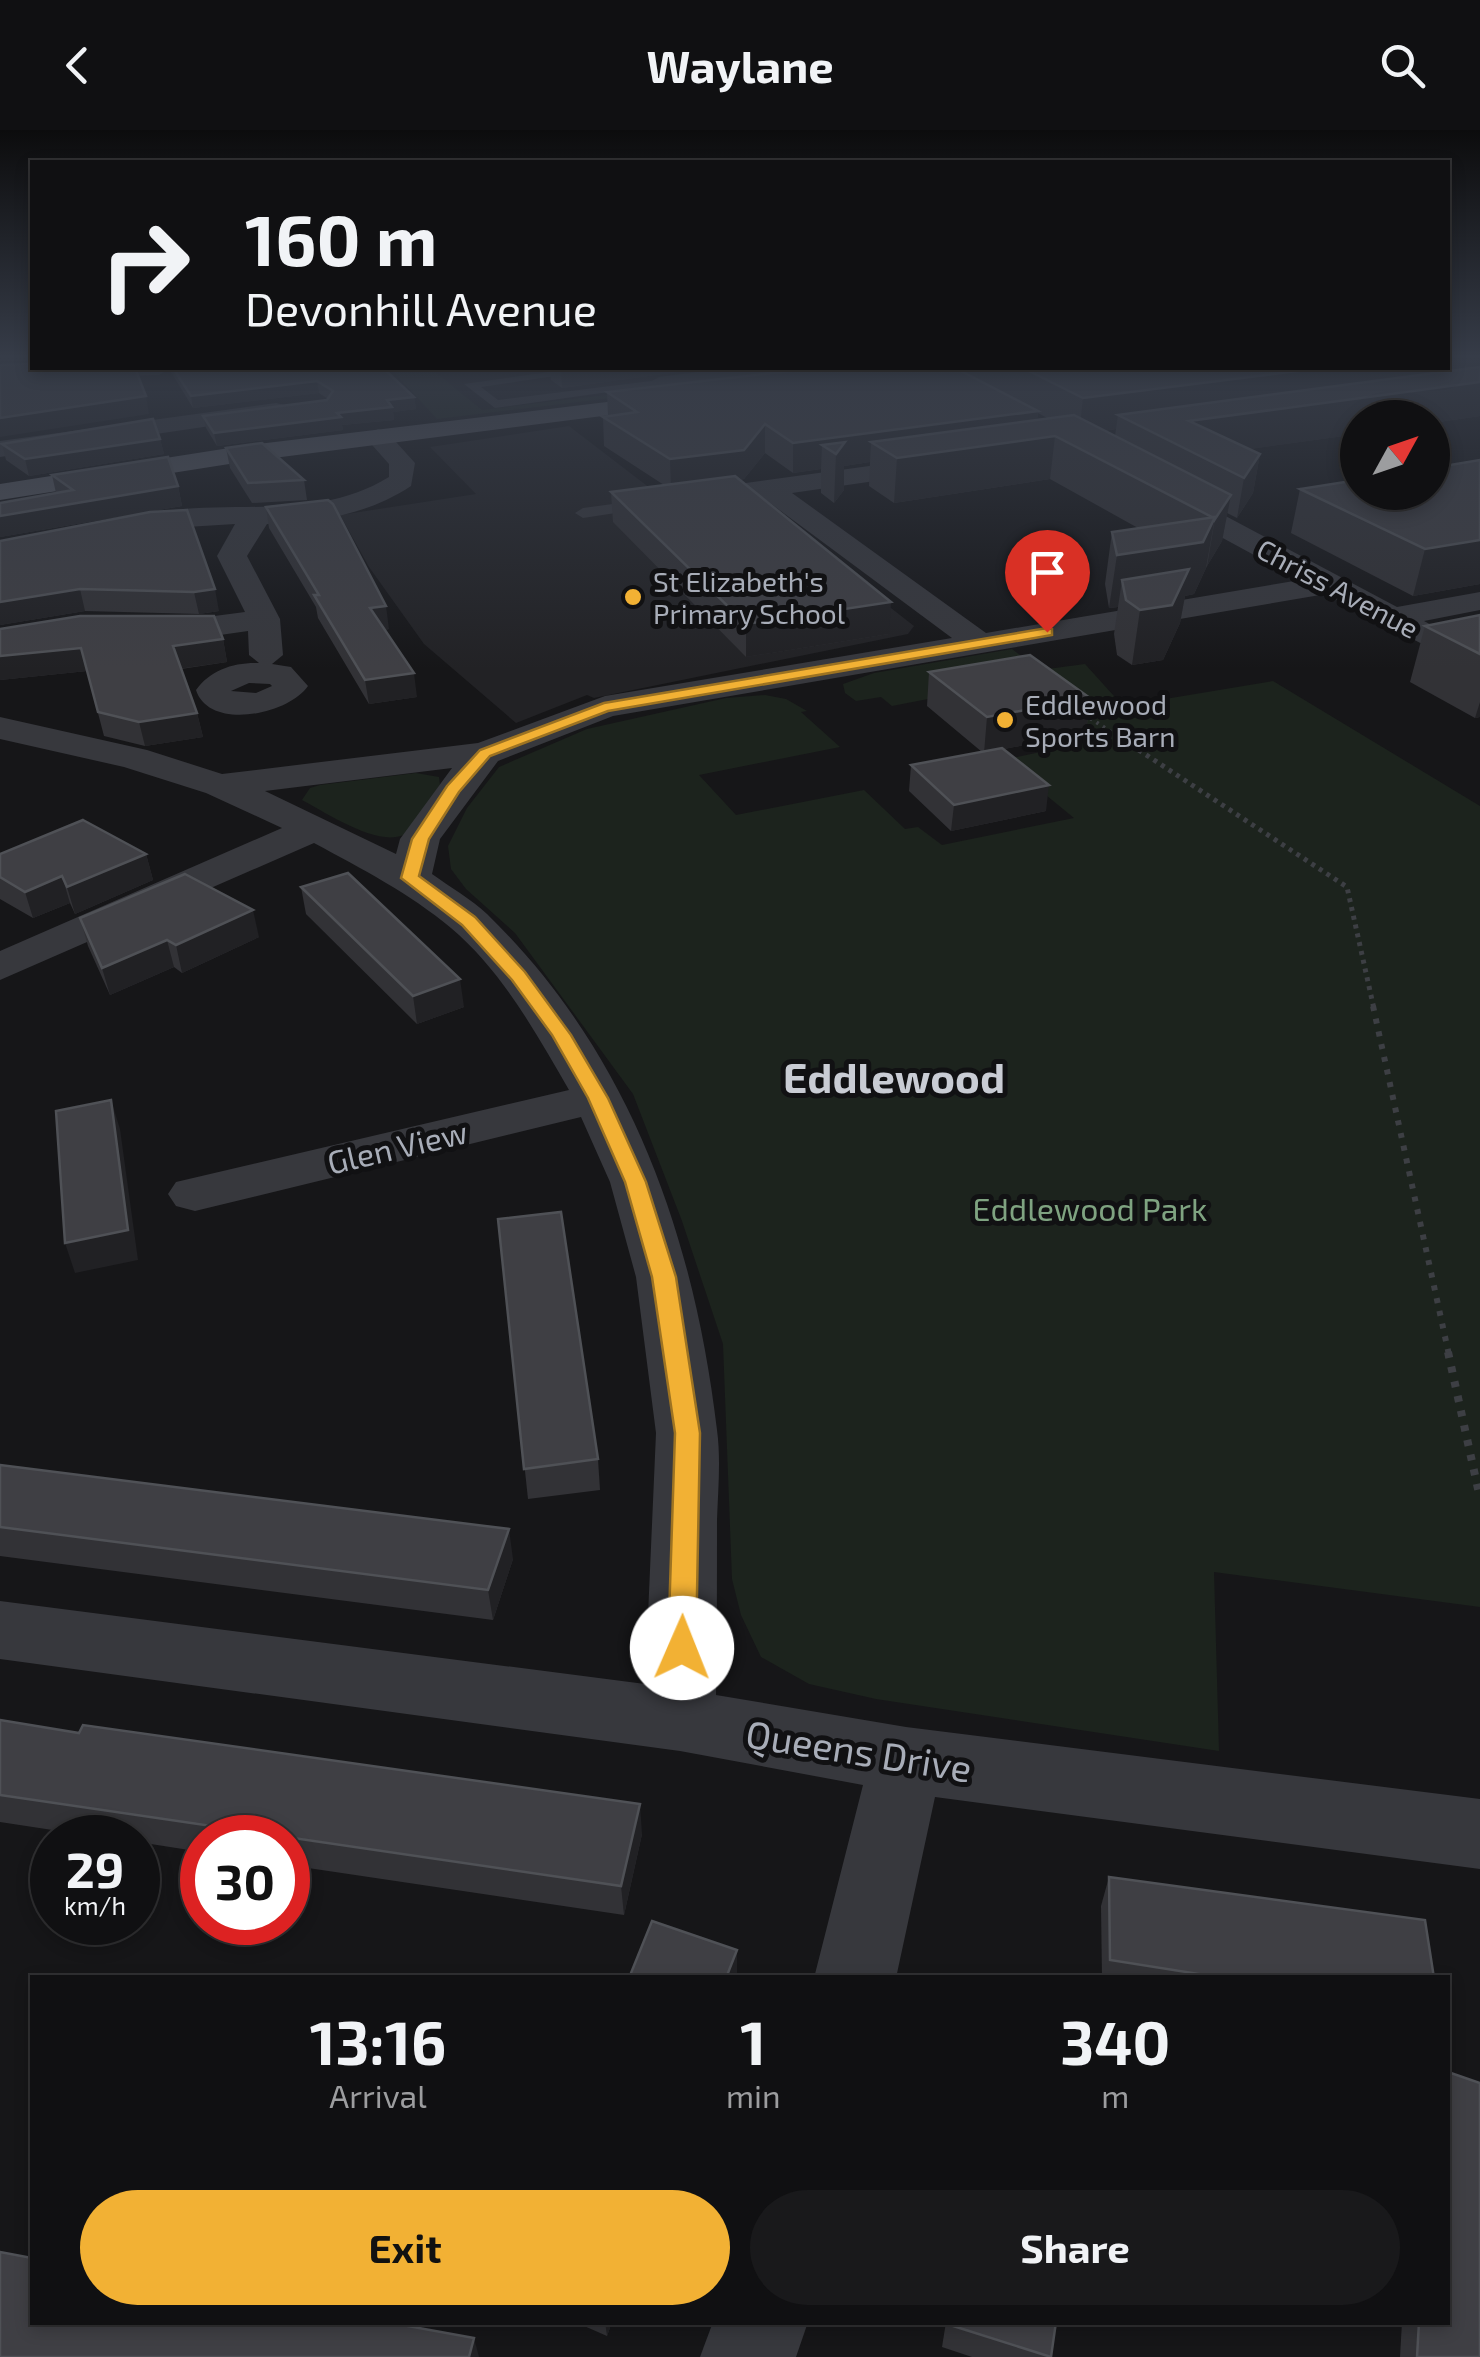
<!DOCTYPE html>
<html lang="en">
<head>
<meta charset="utf-8">
<style>
  :root { --surface:#101012; --page:#19191b; --text:#f1f3f6; --muted:#9c9d9f; --line:#303032; --accent:#f2b134 }
  body { margin:0; font-family:"Exo 2",sans-serif; background:var(--page); color:var(--text); height:100vh; display:flex; flex-direction:column; font-size:38px; white-space:nowrap }
  * { box-sizing:border-box; margin:0 }
  p { font-size:32px; color:var(--muted) }
  .icon { flex:none; width:55px; height:55px; fill:none; stroke:currentColor; stroke-width:2; stroke-linecap:round; stroke-linejoin:round }
  .map { position:relative; flex:1; overflow:hidden }
  .drawer { position:absolute; left:30px; top:1845px; width:1420px; height:350px; display:flex; flex-direction:column; background:var(--surface); border-radius:0px; box-shadow:0 5px 15px #0003,0 0 0 2px var(--line) }
  .drawer>* { flex:none }
  .guide { position:absolute; left:30px; top:30px; width:1420px; height:210px; border-radius:0px; box-shadow:0 5px 15px #0003,0 0 0 2px var(--line); background:#101012; color:var(--text); overflow:hidden }
  .needle { width:65px; rotate:50deg }
  .buttons { position:absolute; left:1340px; top:270px; display:grid; gap:20px }
  .buttons a { display:grid; place-items:center; width:110px; height:110px; border-radius:50%; background:var(--surface); box-shadow:0 5px 15px #0003,0 0 0 2px var(--line); font-size:50px }
  .speed { position:absolute; left:30px; top:1685px; display:flex; gap:20px; font-size:50px; font-weight:700; text-align:center }
  .speed>* { display:grid; place-content:center; width:130px; height:130px; border-radius:50%; background:var(--surface); box-shadow:0 5px 15px #0003,0 0 0 2px var(--line); line-height:1 }
  .speed small { font-size:25px; font-weight:400 }
  .speed .limit { border:15px solid #d22; background:#fff; color:#111 }
  .pin { position:absolute; display:grid; place-items:center; width:85px; height:85px; color:#fff; margin:-102px -42px; border-radius:50% 50% 50% 0; rotate:-45deg; box-shadow:0 0 10px #0007 }
  .pin .icon { rotate:45deg }
  .me { position:absolute; width:110px; margin:-55px; rotate:1deg; stroke-linejoin:round; filter:drop-shadow(0 0 8px #0008) }
  .turn { display:flex; align-items:center; gap:35px; height:210px; padding:0 50px; font-size:45px }
  .turn .icon { width:130px; height:130px; stroke-width:2.5 }
  .turn b { display:block; font-size:70px; line-height:85px }
  .eta { display:flex; justify-content:space-evenly; align-items:center; height:170px; text-align:center }
  .eta b { font-size:60px; font-weight:700; line-height:70px }
  .cta { display:flex; gap:20px; margin-top:auto; padding:20px 50px }
  .cta a { flex:1; height:115px; border-radius:60px; background:var(--accent); color:#111; font-size:40px; font-weight:700; line-height:115px; text-align:center }
  .cta a+a { background:var(--page); color:var(--text) }
  header { display:flex; justify-content:space-between; align-items:center; height:130px; padding:0 50px; background:var(--surface); font-size:45px; font-weight:700 }
  .map>svg:first-child { display:block }
  .built { fill:#222225 }
  .green { fill:#1c231d }
  .lines { fill:none; stroke-linecap:round; stroke-linejoin:round }
  .path-far3 { stroke:#3d3f44; stroke-width:4; stroke-dasharray:2.5 5; stroke-linecap:butt }
  .path-far2 { stroke:#3d3f44; stroke-width:5; stroke-dasharray:4 5; stroke-linecap:butt }
  .path-far1 { stroke:#3d3f44; stroke-width:6; stroke-dasharray:5 8; stroke-linecap:butt }
  .path { stroke:#3d3f44; stroke-width:8; stroke-dasharray:6 9; stroke-linecap:butt }
  .lane { fill:#37383d; fill-rule:evenodd }
  .street { fill:#37383d; fill-rule:evenodd }
  .primary { fill:#53555c; fill-rule:evenodd }
  .wall { fill:#323236; fill-rule:evenodd }
  .shaded-wall { fill:#212124 }
  .building { fill:#3f3f44; stroke:#4f5156; stroke-width:2.5 }
  .route { fill:#f2b134; stroke:#9d7322; stroke-width:2.5 }
  .poi-dot { fill:#f2b134; stroke:#111113; stroke-width:4 }
  .labels { text-anchor:middle; dominant-baseline:central; stroke-width:10; stroke-linejoin:round; paint-order:stroke }
  .far-poi-label { font-size:28px; fill:#a8adb8; stroke:#111113; text-anchor:start }
  .far-street-label { font-size:28px; fill:#a8adb8; stroke:#111113 }
  .street-label { font-size:32px; fill:#a8adb8; stroke:#111113 }
  .park-label { font-size:32px; fill:#7fa381; stroke:#111113 }
  .near-street-label { font-size:38px; fill:#a8adb8; stroke:#111113 }
  .district-label { font-size:42px; font-weight:bold; fill:#c9ccd4; stroke:#111113 }
</style>
</head>
<body>
<header><svg class="icon" aria-label="back" viewBox="0 0 24 24"><path d="M15 5l-7 7 7 7"/></svg>Waylane<svg class="icon" aria-label="search" viewBox="0 0 24 24"><circle cx="10" cy="10" r="6"/><path d="M15 15l6 6"/></svg></header>
<div class="map">
<svg width="1480" height="2227" viewBox="0 0 1480 2227">
  <rect width="100%" height="100%" fill="#161618"/>
  <polygon class="built" points="569,296 659,365 767,381 914,496 908,504 594,568 587,565 516,593 424,514 369,437 340,385 476,364 430,317"/>
  <g class="green">
    <polygon points="406,238 430,238 482,280 756,247 761,250 437,289 392,240"/>
    <polygon points="1012,519 1040,540 1085,534 1123,576 1273,551 1480,676 1480,1477 1214,1442 1219,1621 876,1569 809,1554 761,1527 741,1485 732,1449 723,1214 682,1091 633,964 515,803 466,759 451,739 448,716 467,678 499,637 587,599 726,568 765,565 786,569 807,581 801,582 840,617 699,645 736,685 864,660 905,699 918,697 942,715 1074,688 1003,630 1101,609 1020,551 892,576 881,567 856,571 845,563 843,554 874,543"/>
    <path d="M416 643 439 647 440 655C430 669 421 689 409 701 386 723 325 682 302 670L310 658 320 655Z"/>
  </g>
  <g class="lines">
    <polyline class="path-far3" points="1084,584 1120,608"/>
    <polyline class="path-far2" points="1116,605 1347,757 1374,879"/>
    <polyline class="path-far1" points="1373,876 1449,1225"/>
    <polyline class="path" points="1448,1222 1480,1368"/>
    <g class="lane">
      <polygon points="578,238 595,240 481,257 498,270 659,250 665,254 495,278 464,254"/>
      <polygon points="650,369 658,374 655,377 583,388 575,383 583,378"/>
    </g>
    <g class="street">
      <polygon points="32,234 32,238 170,238 159,245 0,249 0,235"/>
      <polygon points="729,238 786,238 775,245 659,261 647,254 659,247"/>
      <polygon points="276,273 285,275 288,280 285,285 0,327 0,311"/>
      <path d="M378 299 387 302 415 333 411 356C367 385 319 392 267 394L247 426 280 489 283 525 272 534 291 537 308 556C288 585 209 601 196 560 210 540 234 532 259 533L249 525 248 501 199 508 85 505 0 519V499L85 485 199 488 245 482 217 426 235 394 154 399 0 429V411C57 400 115 386 173 380 247 372 323 388 389 347V334L365 307ZM249 553 270 554 272 556 256 563 231 561Z"/>
      <path d="M942 326 955 334 951 340 792 363 986 503 1300 450 1151 369 1147 363 1151 357H1171L1397 477 1480 462V480L1424 491 1480 521V544L1326 464 613 586 498 631 440 709 432 744C450 757 471 769 487 784 630 923 694 1106 717 1300 721 1329 718 1361 717 1390 717 1449 717 1507 716 1565L906 1597 1480 1669V1739L935 1667 896 1848H814L863 1655 680 1621 0 1529V1471L645 1554 656 1303 636 1147 610 1052 581 987 195 1081 176 1076 168 1064 176 1052 569 960C536 903 502 841 451 798 409 763 362 739 314 713L0 850V821L282 698 206 663 124 637 0 609V587L147 620 222 644 478 613 605 566 952 508 762 367 680 378 666 370 680 362ZM452 638 400 709 396 724 265 661Z"/>
      <polygon points="713,2192 808,2192 796,2227 700,2227"/>
    </g>
    <polygon class="primary" points="681,263 693,270 689,275 242,332 0,370 0,354 242,316"/>
  </g>
  <g class="wall">
    <rect x="0" y="227" width="32" height="4"/>
    <path d="M1480 227V286L1432 293V288H1358V304L1249 319 1260 324 1253 363 1237 388 1227 383 1222 411 1207 436 1194 464 1185 466 1180 493 1163 530 1132 535 1117 525 1114 504 1118 477 1109 478 1105 454 1112 402 1138 398 1050 349 894 373 869 356 870 332 844 336V360L834 373 821 363V339L793 343 765 323 744 349 740 350 889 504 746 527 613 392 611 362 664 355 604 316 603 287 608 286 607 262 777 242 956 238H1448ZM1038 283 1049 289 1037 290ZM1116 299 1115 306 1105 301Z"/>
    <polygon points="170,238 383,238 414,267 416,279 393,282 394,290 342,295 343,300 217,316 206,298 203,286 327,270 328,269 319,263 193,278 171,242"/>
    <polygon points="532,238 706,238 562,258 551,250 550,238 536,240"/>
    <polygon points="160,309 164,324 29,346 6,330 2,314"/>
    <polygon points="226,318 304,350 307,370 252,373 230,338"/>
    <polygon points="1480,330 1480,454 1413,466 1291,403 1300,359"/>
    <polygon points="52,345 178,356 182,376 0,407 0,373 56,363"/>
    <polygon points="266,377 389,499 384,500 417,567 369,574 318,488 316,477 269,398"/>
    <polygon points="150,382 219,481 199,484 85,481 0,495"/>
    <polygon points="1480,485 1480,587 1475,588 1410,552 1425,496"/>
    <polygon points="0,499 223,509 227,532 181,539 197,583 203,607 145,616 104,606 87,541 0,550"/>
    <polygon points="929,542 1090,568 1086,603 1004,619 1046,681 951,701 909,661 911,635 982,622 927,576"/>
    <polygon points="0,724 146,724 153,750 75,784 70,773 33,788 0,769"/>
    <polygon points="301,757 464,877 417,894 306,784"/>
    <polygon points="80,788 259,807 182,843 174,837 110,865 88,816"/>
    <polygon points="498,1089 598,1329 600,1360 528,1369"/>
    <polygon points="0,1335 513,1429 493,1490 0,1426"/>
    <polygon points="0,1590 642,1704 624,1785 288,1735 288,1708 202,1708 202,1722 138,1712 138,1708 105,1708 0,1692"/>
    <polygon points="1109,1747 1434,1848 1102,1848 1101,1776"/>
    <polygon points="575,2192 612,2192 607,2206"/>
    <polygon points="946,2192 1056,2192 1051,2227 972,2227 942,2217"/>
    <polygon points="1402,2192 1448,2192 1480,2227 1400,2227"/>
  </g>
  <g class="shaded-wall">
    <polygon points="1448,227 1480,227 1480,250 1118,285 1116,299 1079,304 1083,268 1321,238 1448,238"/>
    <polygon points="561,238 706,238 562,258"/>
    <polygon points="777,238 865,238 777,248"/>
    <polygon points="317,251 319,263 193,278 191,266"/>
    <polygon points="1480,252 1480,286 1432,293 1432,288 1358,288 1358,304 1201,326 1189,291"/>
    <polygon points="146,266 149,284 0,307 0,288"/>
    <polygon points="414,267 416,279 393,282 394,290 342,295 343,300 217,316 214,303 337,283 387,270"/>
    <polygon points="1038,281 1035,308 1055,306 1050,349 894,373 897,328 871,312 870,332 844,336 844,360 834,373 836,324 822,315 821,339 793,343 793,313"/>
    <polygon points="765,294 765,323 744,349 671,359 670,329"/>
    <polygon points="160,309 164,324 29,346 25,329"/>
    <polygon points="1260,324 1253,363 1237,388 1244,348"/>
    <polygon points="178,356 182,376 0,407 0,386"/>
    <polygon points="1231,365 1222,411 1207,436 1215,389"/>
    <polygon points="1215,387 1206,438 1194,464 1185,466 1180,493 1163,530 1132,535 1140,480 1122,450 1118,477 1109,478 1117,425"/>
    <polygon points="1480,410 1480,454 1413,466 1425,419"/>
    <polygon points="80,459 85,481 0,495 0,472"/>
    <polygon points="215,459 219,481 199,484 194,462"/>
    <polygon points="891,472 889,504 746,527 746,494"/>
    <polygon points="386,476 389,499 373,501 370,478"/>
    <polygon points="223,509 227,532 178,539 173,516"/>
    <polygon points="81,518 87,541 0,550 0,526"/>
    <polygon points="414,543 417,567 369,574 365,550"/>
    <polygon points="1090,568 1086,603 984,623 987,587"/>
    <polygon points="1480,572 1480,587 1475,588"/>
    <polygon points="197,583 203,607 145,616 139,592"/>
    <polygon points="1049,655 1046,681 951,701 954,675"/>
    <polygon points="146,724 153,750 75,784 67,757"/>
    <polygon points="62,746 70,773 33,788 25,762"/>
    <polygon points="253,780 259,807 182,843 176,815"/>
    <polygon points="167,810 174,837 110,865 102,838"/>
    <polygon points="460,849 464,877 417,894 413,866"/>
    <polygon points="111,970 120,999 138,1130 75,1143 65,1113"/>
    <polygon points="509,1399 513,1429 493,1490 488,1460"/>
    <polygon points="640,1674 642,1704 624,1785 621,1756"/>
    <polygon points="737,1820 737,1848 726,1848"/>
    <polygon points="605,2192 612,2192 607,2206"/>
    <polygon points="474,2208 479,2227 469,2227"/>
  </g>
  <g class="building">
    <polygon points="32,234 32,238 135,238 146,266 0,288 0,235"/>
    <polygon points="1480,237 1480,252 1189,291 1260,324 1244,348 1118,285"/>
    <polygon points="173,238 383,238 414,267 387,270 392,277 337,283 341,287 214,303 203,286 327,270 333,261 317,251 191,266"/>
    <polygon points="817,238 955,238 1038,281 793,313 765,294 744,320 670,329 603,287 637,282 607,262"/>
    <polygon points="1023,238 1321,238 1083,268"/>
    <polygon points="1074,285 1231,365 1215,389 1215,387 1212,387 1055,306 897,328 871,312"/>
    <polygon points="153,289 160,309 25,329 2,314"/>
    <polygon points="845,312 836,324 822,315"/>
    <polygon points="262,313 304,350 248,353 226,318"/>
    <polygon points="168,327 178,356 0,386 0,373 73,360 52,345"/>
    <polygon points="1480,330 1480,410 1425,419 1300,359 1358,350 1358,362 1432,362 1432,338"/>
    <polygon points="735,346 891,472 746,494 611,362"/>
    <polygon points="328,370 333,374 386,476 370,478 414,543 365,550 314,465 319,465 266,377"/>
    <polygon points="187,380 215,459 194,462 80,459 0,472 0,411 150,382"/>
    <polygon points="1215,387 1203,412 1117,425 1112,402"/>
    <polygon points="1189,439 1172,475 1140,480 1126,470 1122,450"/>
    <polygon points="1480,485 1480,524 1425,496"/>
    <polygon points="80,486 214,486 223,509 173,516 197,583 139,592 98,582 81,518 0,526 0,499"/>
    <polygon points="1030,525 1090,568 987,587 929,542"/>
    <polygon points="1002,618 1049,655 954,675 911,635"/>
    <polygon points="83,690 146,724 67,757 62,746 25,762 0,747 0,724"/>
    <polygon points="348,743 460,849 413,866 301,757"/>
    <polygon points="185,744 253,780 176,815 167,810 102,838 80,788"/>
    <polygon points="111,970 128,1100 65,1113 56,981"/>
    <polygon points="561,1082 598,1329 524,1339 498,1089"/>
    <polygon points="0,1335 509,1399 488,1460 0,1397"/>
    <polygon points="0,1590 79,1603 83,1595 640,1674 621,1756 0,1665"/>
    <polygon points="1109,1747 1425,1790 1434,1848 1224,1848 1110,1830"/>
    <polygon points="652,1791 737,1820 726,1848 629,1848"/>
    <polygon points="1448,1942 1480,1953 1480,2227 1417,2227 1419,2192 1448,2192"/>
    <polygon points="0,2122 32,2128 32,2192 386,2192 474,2208 469,2227 0,2227"/>
    <polygon points="947,2192 1056,2192 1051,2227 947,2194"/>
  </g>
  <linearGradient id="sky" x2="0" y2="1"><stop stop-color="#0c0c0d"/><stop offset="0.42" stop-color="#363c48"/><stop offset="1" stop-color="#363c48" stop-opacity="0"/></linearGradient>
  <rect width="1480" height="539" fill="url(#sky)"/>
  <polygon class="route" points="1047,498 1052,499 1052,505 608,581 490,626 459,662 429,709 419,746 475,787 525,842 571,905 608,968 646,1052 676,1147 700,1303 696,1518 692,1527 682,1531 672,1527 668,1518 675,1303 652,1147 625,1052 588,968 552,905 512,850 462,795 401,748 412,709 447,656 480,620 604,573"/>
  <g class="poi-dot">
    <circle cx="633" cy="467" r="10"/>
    <circle cx="1005" cy="590" r="10"/>
  </g>
  <g class="labels">
    <g class="far-poi-label">
      <text x="653" y="451">St Elizabeth's<tspan x="653" dy="32">Primary School</tspan></text>
      <text x="1025" y="574">Eddlewood<tspan x="1025" dy="32">Sports Barn</tspan></text>
    </g>
    <g class="far-street-label">
      <text transform="translate(1338 458) rotate(28)">Chriss Avenue</text>
    </g>
    <g class="street-label">
      <text transform="translate(397 1016) rotate(-13)">Glen View</text>
    </g>
    <g class="park-label">
      <text x="1090" y="1078">Eddlewood Park</text>
    </g>
    <g class="near-street-label">
      <text transform="translate(859 1620) rotate(9)">Queens Drive</text>
    </g>
    <g class="district-label">
      <text x="894" y="946">Eddlewood</text>
    </g>
  </g>
</svg>
<div class="buttons">
<a><svg class="needle" viewBox="-14 -14 28 28"><path d="M0-13l5 13h-10z" fill="#e53935"/><path d="M0 13l5-13h-10z" fill="#9c9d9f"/></svg></a>
</div>
<div class="speed"><div>29<small>km/h</small></div><div class="limit">30</div></div>
<div class="pin" style="left:1047px;top:502px;background:#d93025"><svg class="icon" aria-label="arrive" viewBox="0 0 24 24"><path d="M6 21V4h12l-3 4 3 4H6"/></svg></div>
<svg class="me" style="left:682px;top:1518px" viewBox="-20 -20 40 40"><circle r="19" fill="#fff"/><path d="M0-13L10 11 0 6-10 11z" fill="#f2b134"/></svg>
<div class="guide">
<div class="turn"><svg class="icon" aria-label="right" viewBox="0 0 24 24"><path d="M7 20v-9h11M14 6l5 5-5 5"/></svg><div><b>160 m</b>Devonhill Avenue</div></div>
</div>
<section class="drawer">
<div class="eta">
<div><b>13:16</b><p>Arrival</p></div>
<div><b>1</b><p>min</p></div>
<div><b>340</b><p>m</p></div>
</div>
<div class="cta"><a>Exit</a><a>Share</a></div>
</section>
</div>
</body>
</html>
